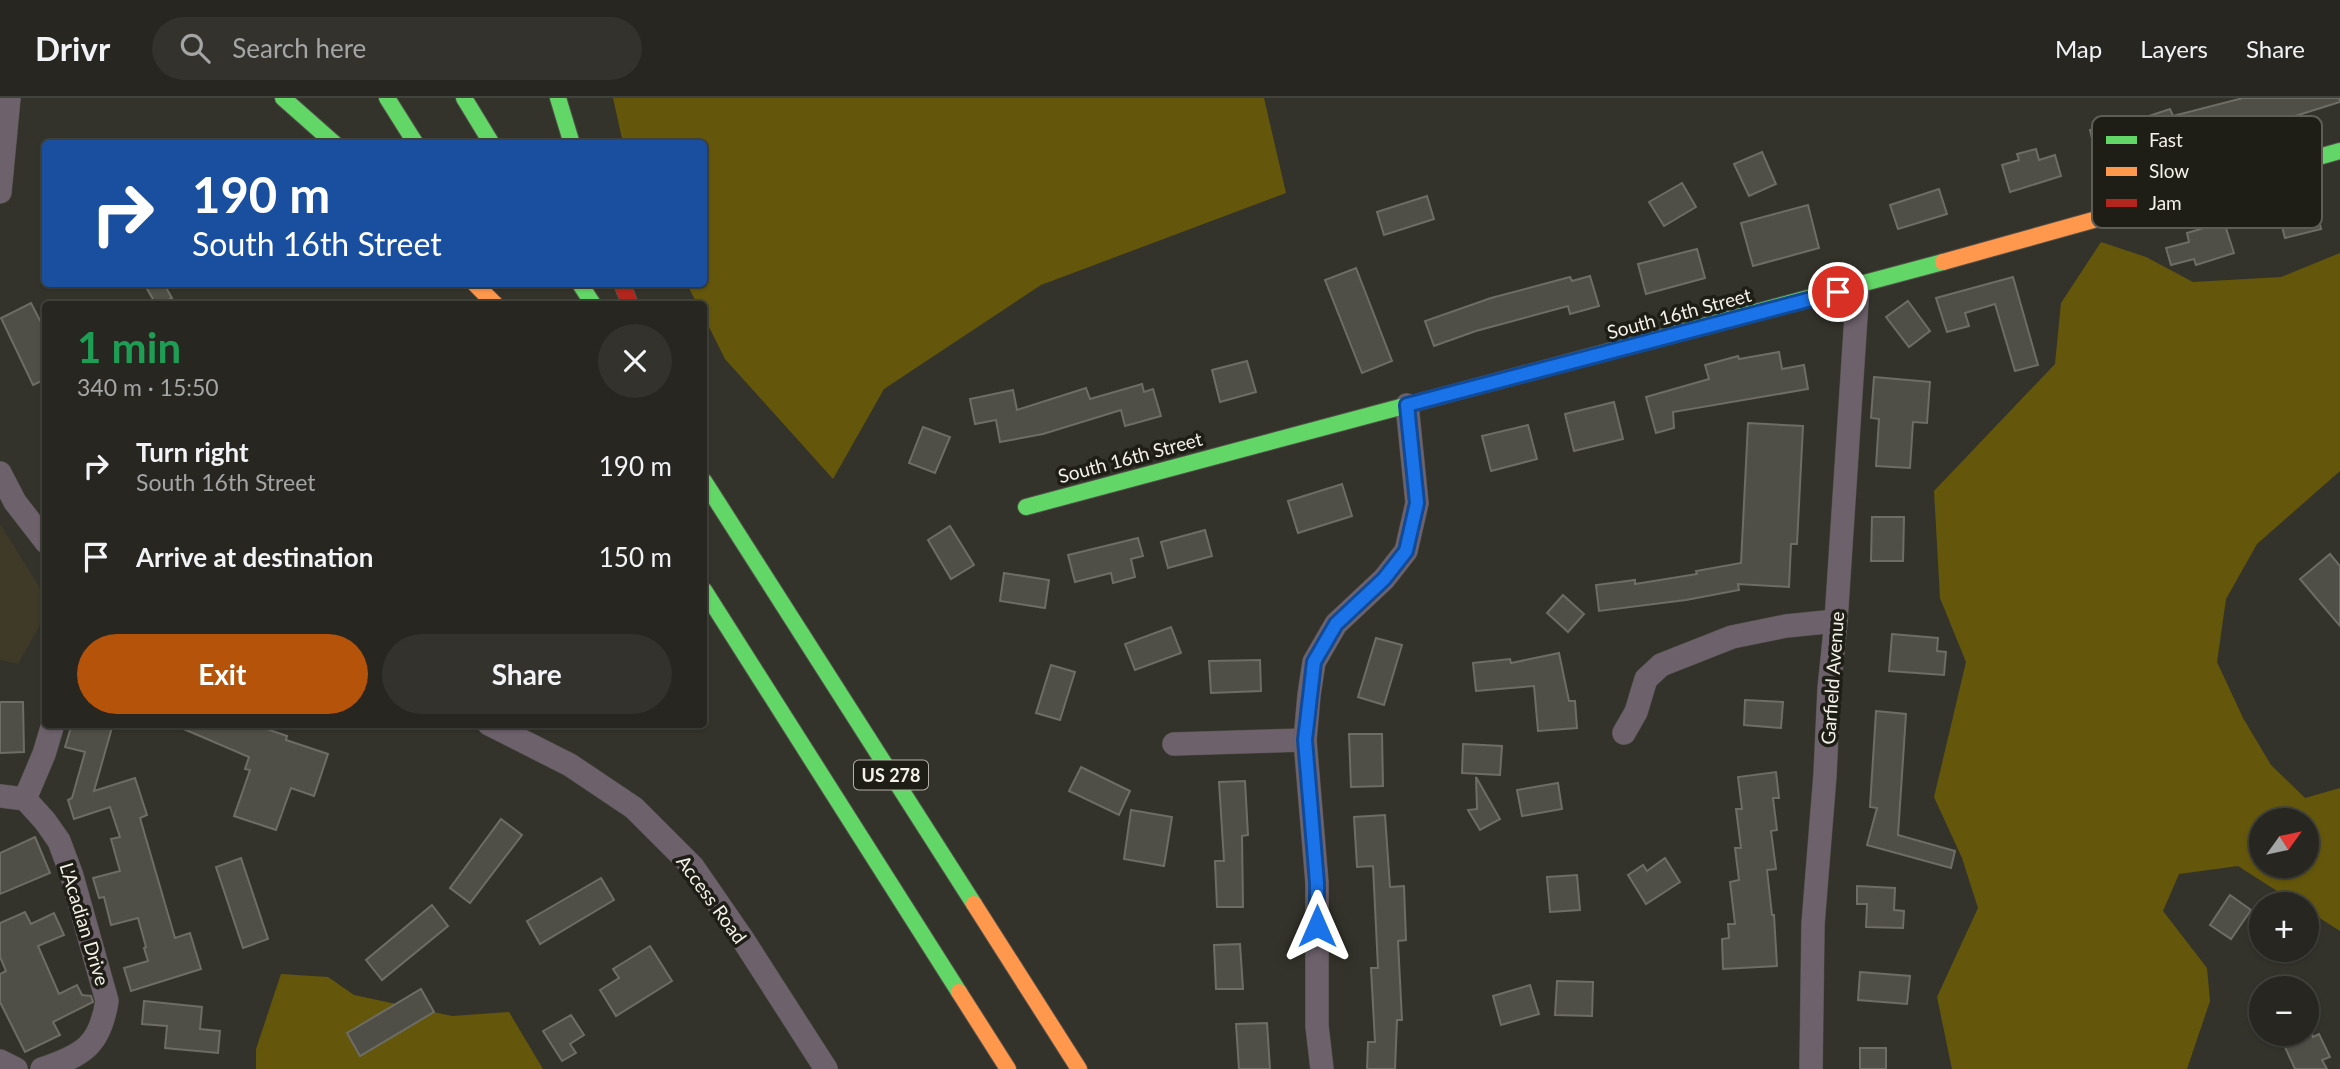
<!DOCTYPE html>
<html lang="en">
<head>
<meta charset="utf-8">
<style>
  :root { --surface:#272620; --page:#33322d; --text:#f1f3f6; --muted:#a4a5a5; --line:#43433e; --accent:#b45309 }
  body { margin:0; font-family:Lato,sans-serif; background:var(--page); color:var(--text); height:100vh; display:flex; flex-direction:column; font-size:26px; white-space:nowrap }
  * { box-sizing:border-box; margin:0 }
  p { font-size:23px; color:var(--muted) }
  .icon { flex:none; width:38px; height:38px; fill:none; stroke:currentColor; stroke-width:2; stroke-linecap:round; stroke-linejoin:round }
  .map { position:relative; flex:1; overflow:hidden }
  .side { position:absolute; left:42px; top:203px; width:665px; height:427px; display:flex; flex-direction:column; background:var(--surface); border-radius:7px; box-shadow:0 2px 5px #0004,0 0 0 2px var(--line) }
  .side>* { flex:none }
  .top-card { position:absolute; left:42px; top:42px; width:665px; height:147px; border-radius:7px; box-shadow:0 2px 5px #0004,0 0 0 2px var(--line); background:#1a4fa0; color:#fff; overflow:hidden }
  .needle { width:46px; rotate:57deg }
  .controls { position:absolute; left:2249px; top:710px; display:grid; gap:14px }
  .controls a { display:grid; place-items:center; width:70px; height:70px; border-radius:50%; background:var(--surface); box-shadow:0 2px 5px #0004,0 0 0 2px var(--line); font-size:35px }
  .pin { position:absolute; display:grid; place-items:center; width:60px; height:60px; color:#fff; margin:-30px; border:4px solid #fff; border-radius:50%; box-shadow:0 2px 7px #0007 }
  .me { position:absolute; width:77px; margin:-38px; rotate:0deg; stroke-linejoin:round; filter:drop-shadow(0 0 5px #0008) }
  .turn { display:flex; align-items:center; gap:24px; height:147px; padding:0 35px; font-size:32px }
  .turn .icon { width:91px; height:91px; stroke-width:2.5 }
  .turn b { display:block; font-size:49px; line-height:60px }
  .round { display:grid; place-items:center; flex:none; width:74px; height:74px; border-radius:37px; background:var(--page) }
  .overview { display:flex; align-items:center; justify-content:space-between; height:119px; padding:0 35px }
  h1 { font-size:42px; font-weight:700; line-height:52px; color:#1e9e55 }
  .button { display:flex; gap:14px; margin-top:auto; padding:14px 35px }
  .button a { flex:1; height:80px; border-radius:42px; background:var(--accent); color:#fff; font-size:28px; font-weight:700; line-height:80px; text-align:center }
  .button a+a { background:var(--page); color:var(--text) }
  ul { padding:0; list-style:none }
  li { display:flex; align-items:center; gap:21px; height:91px; padding:0 35px }
  li div { flex:1 }
  li b { display:block; font-size:26px }
  li em { font-style:normal }
  header { display:flex; align-items:center; gap:42px; box-sizing:border-box; height:98px; padding:0 35px; background:var(--surface); border-bottom:2px solid var(--line) }
  header strong { font-size:33px }
  nav { display:flex; gap:38px; margin-inline-start:auto; font-size:24px }
  .search { width:490px; height:63px; background:var(--page); display:flex; align-items:center; gap:18px; box-sizing:border-box; padding:0 24px; border-radius:38px; color:var(--muted); font-size:26px }
  .map>svg:first-child { display:block }
  .built { fill:#3e3a27 }
  .green { fill:#64570b; fill-rule:evenodd }
  .building { fill:#504f47; stroke:#6d6c65; stroke-width:2 }
  .lines { fill:none; stroke-linecap:round; stroke-linejoin:round }
  .street-casing { stroke:#52514a; stroke-width:24 }
  .fast-casing { stroke:#52514a; stroke-width:18 }
  .slow-casing { stroke:#52514a; stroke-width:18 }
  .jam-casing { stroke:#52514a; stroke-width:18 }
  .street { stroke:#6d616c; stroke-width:23 }
  .fast { stroke:#63d668; stroke-width:16 }
  .slow { stroke:#ff974d; stroke-width:16 }
  .jam { stroke:#b3261e; stroke-width:16 }
  .route-casing { stroke:#114b97; stroke-width:18 }
  .route { stroke:#1a73e8; stroke-width:12 }
  .labels { text-anchor:middle; dominant-baseline:central; stroke-width:7; stroke-linejoin:round; paint-order:stroke }
  .shield { fill:#1e1d16; stroke:#b3b1a9; stroke-width:2 }
  .shield-label { font-size:18px; font-weight:bold; fill:#f3f1e8 }
  .street-label { font-size:19px; fill:#f3f1e8; stroke:#1e1d16 }
  .key { fill:#1e1d16; stroke:#5e5d55; stroke-width:2 }
  .key-label { font-size:19px; fill:#f3f1e8 }
</style>
</head>
<body>
<header>
<strong>Drivr</strong>
<div class="search"><svg class="icon" aria-label="search" viewBox="0 0 24 24"><circle cx="10" cy="10" r="6"/><path d="M15 15l6 6"/></svg>Search here</div>
<nav><a>Map</a><a>Layers</a><a>Share</a></nav>
</header>
<div class="map">
<svg width="2340" height="971" viewBox="0 0 2340 971">
  <rect width="100%" height="100%" fill="#34332b"/>
  <polygon class="built" points="0,426 45,498 45,518 18,566 0,562"/>
  <g class="green">
    <polygon points="613,0 1264,0 1286,95 1041,187 884,291 833,381 725,261 704,219 704,206 697,206 687,186 704,186 704,46 623,45"/>
    <path d="M2101 144 2146 159 2193 184 2281 179 2340 155V373L2257 446 2226 501 2217 564 2243 620 2271 667 2305 700 2340 690V833L2307 812 2306 807H2299L2238 768 2179 776 2163 813 2207 870 2210 903 2187 971H1952L1937 899 1978 810 1962 760 1934 699 1966 564 1940 500 1934 393 2055 266 2061 205ZM2261 723H2306V768H2261Z"/>
    <polygon points="281,876 328,879 354,897 452,918 509,914 543,971 256,971 256,951"/>
  </g>
  <g class="building">
    <polygon points="2243,0 2339,0 2340,4 2209,45 2208,40 2148,59 2146,52 2098,65 2090,32 2121,23 2122,27 2170,11 2173,18"/>
    <polygon points="2036,51 2039,62 2055,57 2061,78 2010,94 2002,67 2019,62 2017,56"/>
    <polygon points="1762,54 1776,86 1749,98 1734,66"/>
    <polygon points="1682,85 1696,109 1664,128 1649,104"/>
    <polygon points="1939,91 1947,116 1898,131 1890,107"/>
    <polygon points="1427,98 1434,121 1384,137 1377,114"/>
    <polygon points="2315,105 2321,131 2285,140 2278,114"/>
    <polygon points="1808,107 1819,150 1753,168 1741,125"/>
    <polygon points="2224,124 2234,155 2196,167 2194,161 2171,167 2166,150 2189,144 2187,135"/>
    <polygon points="1697,151 1705,180 1646,196 1638,166"/>
    <polygon points="1356,170 1392,263 1362,275 1325,182"/>
    <polygon points="1590,178 1599,208 1570,216 1568,208 1476,233 1434,248 1425,223 1491,200 1570,179 1572,183"/>
    <polygon points="2013,179 2038,267 2015,273 1995,206 1965,215 1969,228 1947,234 1936,200"/>
    <polygon points="144,186 164,186 172,200 161,206 156,206"/>
    <polygon points="1908,203 1930,233 1909,249 1886,219"/>
    <polygon points="31,205 46,234 46,281 33,287 1,220"/>
    <polygon points="1779,254 1782,271 1804,267 1808,291 1673,314 1674,330 1656,335 1646,299 1709,281 1705,267 1738,258 1739,261"/>
    <polygon points="1247,263 1256,294 1220,304 1212,272"/>
    <polygon points="1874,279 1930,284 1927,325 1913,324 1910,370 1876,368 1879,321 1871,320"/>
    <polygon points="1142,286 1144,294 1153,291 1161,318 1125,328 1121,312 1043,336 1000,344 996,322 975,326 970,301 1013,292 1017,312 1086,290 1090,301"/>
    <polygon points="1614,304 1623,341 1574,353 1565,316"/>
    <polygon points="1748,325 1803,328 1797,446 1791,446 1789,489 1738,486 1739,492 1686,502 1599,513 1596,487 1635,482 1635,486 1697,476 1696,473 1741,465"/>
    <polygon points="1528,327 1537,361 1491,373 1482,338"/>
    <polygon points="923,329 950,339 935,375 909,365"/>
    <polygon points="1342,386 1352,418 1298,435 1288,403"/>
    <polygon points="1872,419 1904,419 1903,463 1871,463"/>
    <polygon points="950,428 974,467 951,481 928,442"/>
    <polygon points="1205,432 1212,458 1168,470 1161,444"/>
    <polygon points="1138,440 1143,458 1131,461 1135,479 1113,485 1111,475 1075,484 1068,457"/>
    <polygon points="2330,456 2340,468 2340,528 2300,481"/>
    <polygon points="1004,475 1049,482 1045,510 1000,503"/>
    <polygon points="1563,497 1584,516 1568,534 1547,515"/>
    <polygon points="1171,529 1181,555 1135,572 1125,546"/>
    <polygon points="1892,536 1938,540 1937,553 1946,554 1944,577 1889,573"/>
    <polygon points="1376,540 1402,547 1384,607 1358,599"/>
    <polygon points="1559,555 1569,603 1575,603 1577,630 1538,633 1534,588 1476,593 1473,565 1510,561 1511,565"/>
    <polygon points="1260,562 1261,593 1211,595 1209,563"/>
    <polygon points="1051,567 1075,574 1060,622 1036,615"/>
    <polygon points="1745,602 1783,604 1781,630 1744,627"/>
    <polygon points="0,604 23,604 24,654 0,655"/>
    <polygon points="1876,613 1906,616 1898,737 1955,753 1951,770 1867,747 1877,710 1870,709"/>
    <polygon points="72,626 113,626 94,693 135,680 147,717 140,720 175,840 190,835 201,871 131,893 124,870 148,863 144,850 146,849 138,820 111,827 104,799 99,800 93,780 120,773 111,741 120,739 110,709 74,721 68,702 72,700 85,654 65,649"/>
    <polygon points="172,626 252,626 287,638 286,642 328,656 314,698 291,690 276,732 234,718 250,672 245,671 249,659"/>
    <polygon points="1349,636 1382,636 1383,688 1351,689"/>
    <polygon points="1463,646 1502,648 1500,677 1462,675"/>
    <polygon points="1081,669 1130,693 1119,717 1069,693"/>
    <polygon points="1776,674 1779,700 1773,700 1777,732 1771,733 1776,771 1767,772 1772,817 1774,817 1777,868 1723,871 1722,841 1729,840 1728,826 1735,826 1730,784 1739,782 1735,750 1741,750 1736,711 1742,711 1738,679"/>
    <polygon points="1476,679 1500,721 1480,732 1468,712 1477,711"/>
    <polygon points="1245,683 1248,737 1242,738 1243,809 1217,809 1215,763 1224,763 1219,684"/>
    <polygon points="1558,685 1562,711 1522,718 1517,692"/>
    <polygon points="1131,712 1172,719 1164,768 1124,761"/>
    <polygon points="1385,717 1390,789 1404,788 1406,842 1398,843 1402,922 1397,922 1395,971 1367,971 1368,944 1375,944 1371,870 1378,870 1373,768 1357,769 1354,719"/>
    <polygon points="501,721 522,737 470,805 450,790"/>
    <polygon points="35,739 50,775 0,796 0,755"/>
    <polygon points="241,760 268,841 243,850 216,769"/>
    <polygon points="1665,760 1680,784 1646,806 1628,777 1643,767 1647,773"/>
    <polygon points="1577,777 1580,812 1550,814 1547,779"/>
    <polygon points="601,780 614,802 540,846 527,823"/>
    <polygon points="1857,788 1895,790 1894,812 1904,813 1903,830 1866,829 1867,806 1857,806"/>
    <polygon points="2230,797 2251,812 2231,841 2210,827"/>
    <polygon points="432,807 448,828 382,882 366,862"/>
    <polygon points="25,814 31,826 54,815 64,837 38,848 59,896 77,887 82,897 91,898 93,904 53,924 60,937 25,954 0,904 0,876 6,873 0,859 0,825"/>
    <polygon points="1240,846 1243,891 1216,891 1214,847"/>
    <polygon points="650,848 672,883 616,918 600,892 619,880 613,871"/>
    <polygon points="1860,874 1910,878 1907,906 1858,902"/>
    <polygon points="1557,883 1593,884 1592,918 1555,917"/>
    <polygon points="1530,887 1539,916 1501,927 1493,898"/>
    <polygon points="421,891 434,914 360,958 347,935"/>
    <polygon points="144,903 202,909 200,931 220,933 218,955 165,950 167,928 142,926"/>
    <polygon points="571,917 584,937 570,946 576,955 562,963 543,933"/>
    <polygon points="1267,925 1270,971 1239,971 1236,926"/>
    <polygon points="2279,936 2312,936 2313,939 2319,936 2330,959 2322,962 2327,971 2295,971"/>
    <rect x="1860" y="950" width="26" height="21"/>
  </g>
  <g class="lines">
    <defs>
      <g id="street">
        <polyline points="0,94 9,0"/>
        <polyline points="0,375 15,404 46,444"/>
        <polyline points="489,626 570,667 634,710 693,769 742,840 826,971"/>
        <polyline points="1624,635 1636,614 1646,581 1661,567 1732,539 1786,528 1836,523"/>
        <polyline points="1174,646 1305,642"/>
        <path d="M0 698 25 701 45 723 59 743 72 778 107 903C100 947 84 957 42 971"/>
        <polyline points="25,701 44,656 53,626"/>
        <polyline points="0,963 16,971"/>
        <polyline points="1322,971 1317,928 1317,785 1305,642 1309,597 1314,564 1336,526 1384,481 1406,453 1417,405 1407,307"/>
        <polyline points="1811,971 1813,826 1825,677 1829,591 1836,523 1858,188"/>
      </g>
      <g id="fast">
        <polyline points="283,0 335,46"/>
        <polyline points="387,0 416,46"/>
        <polyline points="464,0 492,46"/>
        <polyline points="558,0 572,46"/>
        <polyline points="2244,80 2340,53"/>
        <polyline points="580,186 593,206"/>
        <polyline points="704,383 974,806"/>
        <polyline points="1026,409 1943,164"/>
        <polyline points="704,492 959,894"/>
      </g>
      <g id="slow">
        <polyline points="1943,164 2244,80"/>
        <polyline points="475,186 495,206"/>
        <polyline points="974,806 1079,971"/>
        <polyline points="959,894 1008,971"/>
      </g>
      <polyline id="jam" points="622,186 630,206"/>
    </defs>
    <use href="#street" class="street-casing"/>
    <use href="#fast" class="fast-casing"/>
    <use href="#slow" class="slow-casing"/>
    <use href="#jam" class="jam-casing"/>
    <use href="#street" class="street"/>
    <use href="#fast" class="fast"/>
    <use href="#slow" class="slow"/>
    <use href="#jam" class="jam"/>
  </g>
  <g class="lines">
    <defs>
      <polyline id="route" points="1317,828 1317,785 1305,642 1314,564 1336,526 1384,481 1406,453 1417,405 1407,307 1838,194"/>
    </defs>
    <use href="#route" class="route-casing"/>
    <use href="#route" class="route"/>
  </g>
  <g class="labels">
    <rect class="shield" x="854" y="662.5" width="74" height="29" rx="5"/>
    <g class="shield-label">
      <text x="891" y="677">US 278</text>
    </g>
    <g class="street-label">
      <text transform="translate(1679 215) rotate(-15)">South 16th Street</text>
      <text transform="translate(1130 359) rotate(-15)">South 16th Street</text>
      <text transform="translate(1832 580) rotate(-86)">Garfield Avenue</text>
      <text transform="translate(712 801) rotate(54)">Access Road</text>
      <text transform="translate(85 826) rotate(73)">L'Acadian Drive</text>
    </g>
  </g>
  <rect x="2092" y="18" width="230" height="112" rx="10" class="key"/>
  <rect x="2106" y="38" width="31" height="8" fill="#63d668"/>
  <rect x="2106" y="69" width="31" height="9" fill="#ff974d"/>
  <rect x="2106" y="101" width="31" height="8" fill="#b3261e"/>
  <g class="key-label">
    <text x="2149" y="49">Fast</text>
    <text x="2149" y="80">Slow</text>
    <text x="2149" y="112">Jam</text>
  </g>
</svg>
<div class="controls">
<a><svg class="needle" viewBox="-14 -14 28 28"><path d="M0-13l5 13h-10z" fill="#e53935"/><path d="M0 13l5-13h-10z" fill="#a4a5a5"/></svg></a>
<a>+</a>
<a>−</a>
</div>
<div class="pin" style="left:1838px;top:194px;background:#d93025"><svg class="icon" aria-label="arrive" viewBox="0 0 24 24"><path d="M6 21V4h12l-3 4 3 4H6"/></svg></div>
<svg class="me" style="left:1317px;top:828px" viewBox="-20 -20 40 40"><path d="M0-17L14 15 0 8-14 15z" fill="#1a73e8" stroke="#fff" stroke-width="4"/></svg>
<div class="top-card">
<div class="turn"><svg class="icon" aria-label="right" viewBox="0 0 24 24"><path d="M7 20v-9h11M14 6l5 5-5 5"/></svg><div><b>190 m</b>South 16th Street</div></div>
</div>
<section class="side">
<div class="overview"><div><h1>1 min</h1><p>340 m · 15:50</p></div><a class="round"><svg class="icon" aria-label="close" viewBox="0 0 24 24"><path d="M6 6l12 12M18 6L6 18"/></svg></a></div>
<ul>
<li><svg class="icon" aria-label="right" viewBox="0 0 24 24"><path d="M7 20v-9h11M14 6l5 5-5 5"/></svg><div><b>Turn right</b><p>South 16th Street</p></div><em>190 m</em></li>
<li><svg class="icon" aria-label="arrive" viewBox="0 0 24 24"><path d="M6 21V4h12l-3 4 3 4H6"/></svg><div><b>Arrive at destination</b></div><em>150 m</em></li>
</ul>
<div class="button"><a>Exit</a><a>Share</a></div>
</section>
</div>
</body>
</html>
